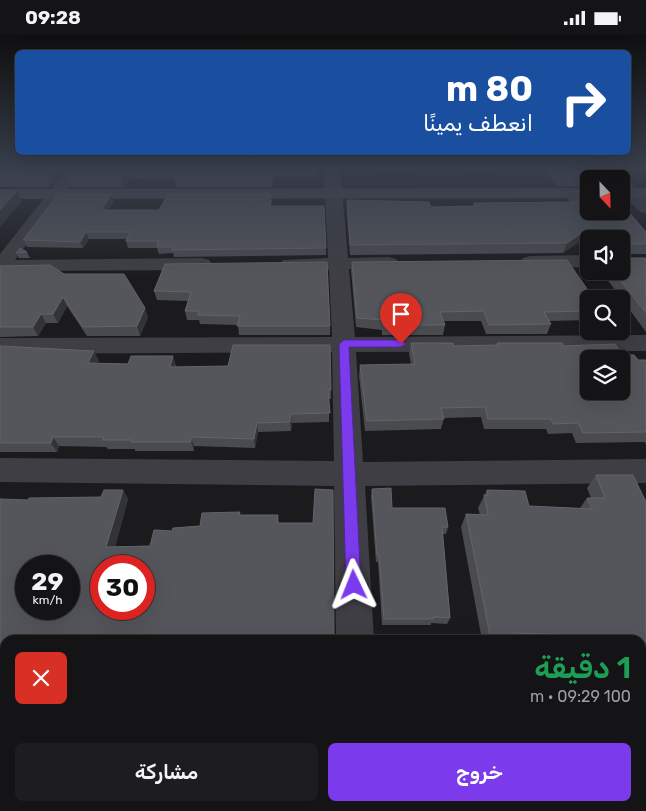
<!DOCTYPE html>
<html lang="ar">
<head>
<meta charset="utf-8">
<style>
  :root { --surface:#141416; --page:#1d1d1f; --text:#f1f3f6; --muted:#9d9ea1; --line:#333335; --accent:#7c3aed }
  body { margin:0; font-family:Rubik,Cairo,sans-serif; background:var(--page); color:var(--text); direction:rtl; height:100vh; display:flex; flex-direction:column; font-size:19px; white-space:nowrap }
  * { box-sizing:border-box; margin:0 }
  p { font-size:16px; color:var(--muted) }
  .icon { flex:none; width:28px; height:28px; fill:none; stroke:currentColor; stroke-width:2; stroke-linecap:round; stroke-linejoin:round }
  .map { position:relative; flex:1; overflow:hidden; direction:ltr }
  .details { position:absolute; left:0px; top:600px; width:646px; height:176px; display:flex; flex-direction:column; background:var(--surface); border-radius:15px 15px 0 0; box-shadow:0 5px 20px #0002,0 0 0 1px var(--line); direction:rtl }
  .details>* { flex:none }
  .hud { position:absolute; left:15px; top:15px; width:616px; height:105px; border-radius:8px; box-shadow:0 5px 20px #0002,0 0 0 1px var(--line); direction:rtl; background:#1a4fa0; color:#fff; overflow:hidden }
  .needle { width:32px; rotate:158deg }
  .controls { position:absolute; left:580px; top:135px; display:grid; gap:10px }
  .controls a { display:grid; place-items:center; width:50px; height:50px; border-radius:8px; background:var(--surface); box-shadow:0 5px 20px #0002,0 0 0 1px var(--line); font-size:25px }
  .speed { position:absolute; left:15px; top:520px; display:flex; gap:10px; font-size:25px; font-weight:700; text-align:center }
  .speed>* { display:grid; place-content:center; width:65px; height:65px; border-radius:50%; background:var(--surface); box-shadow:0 5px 20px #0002,0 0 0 1px var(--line); line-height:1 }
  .speed small { font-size:12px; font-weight:400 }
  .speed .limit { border:8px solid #d22; background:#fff; color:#111 }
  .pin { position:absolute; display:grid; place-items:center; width:42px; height:42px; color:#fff; margin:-51px -21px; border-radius:50% 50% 50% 0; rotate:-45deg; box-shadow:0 0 5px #0007 }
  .pin .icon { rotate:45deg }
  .me { position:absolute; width:55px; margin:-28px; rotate:358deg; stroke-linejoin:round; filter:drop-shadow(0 0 4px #0008) }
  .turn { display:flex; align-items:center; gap:18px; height:105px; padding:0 15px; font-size:22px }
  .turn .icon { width:65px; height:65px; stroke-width:2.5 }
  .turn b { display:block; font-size:35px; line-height:42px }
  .round { display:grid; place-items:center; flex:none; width:52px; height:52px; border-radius:8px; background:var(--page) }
  .head { display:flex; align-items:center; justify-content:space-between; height:85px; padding:0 15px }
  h1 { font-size:30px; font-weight:600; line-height:38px; color:#1e9e55 }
  .cta { display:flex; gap:10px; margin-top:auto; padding:10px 15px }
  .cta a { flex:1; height:58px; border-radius:8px; background:var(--accent); color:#fff; font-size:20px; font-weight:600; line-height:58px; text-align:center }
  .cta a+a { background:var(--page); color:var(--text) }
  .status { display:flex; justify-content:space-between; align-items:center; height:35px; padding:0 25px; background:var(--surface); direction:ltr }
  .status svg { height:14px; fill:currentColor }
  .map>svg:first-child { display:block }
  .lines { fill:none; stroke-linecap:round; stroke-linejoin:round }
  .street { fill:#3e3e44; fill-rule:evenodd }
  .secondary { fill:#4a4a52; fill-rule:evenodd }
  .wall { fill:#494b4f }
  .shaded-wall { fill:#323336 }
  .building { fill:#54565b; stroke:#62646a; fill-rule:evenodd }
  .route { fill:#7c3aed; stroke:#51269a }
</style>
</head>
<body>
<div class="status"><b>09:28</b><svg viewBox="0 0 49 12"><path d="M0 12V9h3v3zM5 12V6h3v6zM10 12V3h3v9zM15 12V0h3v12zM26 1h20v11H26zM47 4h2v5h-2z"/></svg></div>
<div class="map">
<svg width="646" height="776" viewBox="0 0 646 776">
  <rect width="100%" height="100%" fill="#1b1b1d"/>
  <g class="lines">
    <g class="street">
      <polygon points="67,134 82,134 15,225 202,223 209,225 212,229 209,233 202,235 7,236 0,238 0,219"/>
      <polygon points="324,134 340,134 348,223 389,222 396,224 399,228 396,232 349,234 355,302 646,300 646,316 356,317 363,427 646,424 646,448 365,451 374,605 336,605 334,451 0,447 0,423 334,426 332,317 0,319 0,303 332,302 329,235 290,235 283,233 280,229 283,225 328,223"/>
      <polygon points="621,142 627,144 646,163 646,178 640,177 621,157 621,144 615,144"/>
      <polygon points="589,220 589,232 530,233 523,231 520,227 523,223 530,221"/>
      <rect x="641" y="629" width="5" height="40"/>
      <rect x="0" y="638" width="5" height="40"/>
      <polygon points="339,771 385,771 386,776 340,776"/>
    </g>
    <g class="secondary">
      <polygon points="589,153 589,163 0,164 0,154"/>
      <rect x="621" y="153" width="25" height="10"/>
    </g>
  </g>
  <g class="wall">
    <polygon points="0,134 64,134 50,152 0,152"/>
    <polygon points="75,134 319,134 318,142 273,142 272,152 176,152 174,144 129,143 124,152 71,152 68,144"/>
    <rect x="372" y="134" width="44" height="3"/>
    <polygon points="458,134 500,134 500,137 459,137"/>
    <polygon points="545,134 589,134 597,144 589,144 589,152 558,151"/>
    <polygon points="572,156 646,197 646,219 625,219 625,223 646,223 646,297 601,236 621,236 621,204 589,204 589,218 587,218 579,207 563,218 350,220 347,175 347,165 431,172 473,171 474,168 570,167 568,165"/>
    <polygon points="272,165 271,171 326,213 326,220 174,222 173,218 159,219 157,213 128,213 126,206 127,204 89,204 83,213 27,212 23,205 114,166 108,175 159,175"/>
    <polygon points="27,217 30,223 19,223 16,218"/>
    <polygon points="352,227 589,264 589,285 549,286 551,289 547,299 486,299 481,286 443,286 445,290 443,300 382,300 382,295 356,292 351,236"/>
    <polygon points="165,229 330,291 330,300 239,300 238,290 200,289 199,285 187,285 185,276 188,266 157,265 154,256"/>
    <polygon points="0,231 64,239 148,282 140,301 87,301 67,271 58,288 46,288 38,301 0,302"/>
    <polygon points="411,308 454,311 496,310 497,308 564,311 622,320 638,325 646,325 646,410 645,407 576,408 572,398 548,399 546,394 484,394 481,382 444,383 441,394 365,396 359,341 360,330 411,329 409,319"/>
    <polygon points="0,311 99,325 97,328 176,330 176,332 331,355 331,364 329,364 329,387 292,388 291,396 258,397 255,413 194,411 194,416 135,416 135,414 108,414 106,412 59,411 57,417 0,417"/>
    <polygon points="596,440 646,465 646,627 641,627 641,605 482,605 461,492 466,479 480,480 478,473 487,455 529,471 580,473 587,463 591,463 587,453"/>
    <polygon points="372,454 392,473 448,492 446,499 443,499 450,583 447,589 431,588 431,590 382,590 378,527 376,527 371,461"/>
    <polygon points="123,455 128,464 115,512 150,511 172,496 200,491 240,477 240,480 278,480 279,488 334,605 5,605 5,617 0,617 0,464 28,465 101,462"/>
    <polygon points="641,712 646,712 646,771 565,773 564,771 641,771"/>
    <polygon points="424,771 515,771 516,776 425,776"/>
  </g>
  <g class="shaded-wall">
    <polygon points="55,134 64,134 50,152 47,144"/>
    <polygon points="127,135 129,143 124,152 121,144"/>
    <polygon points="17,156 22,166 0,192 0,175"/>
    <polygon points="112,159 114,166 104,182 101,175"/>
    <polygon points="86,197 89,204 83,213 80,207"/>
    <polygon points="583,197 579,207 563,218 567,208"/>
    <polygon points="63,262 67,271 58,288 53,279"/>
    <polygon points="145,273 148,282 140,301 137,291"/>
    <polygon points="41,279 46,288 38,301 33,292"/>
    <polygon points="94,316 99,325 93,338 88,328"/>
    <polygon points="173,321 176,330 173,341 170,332"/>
    <polygon points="291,379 292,388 291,396 290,387"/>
    <polygon points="257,388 258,397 255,413 254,404"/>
    <polygon points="53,402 59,411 57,417 51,408"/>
    <polygon points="191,402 194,411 194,416 191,407"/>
    <polygon points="123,455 128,464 113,520 106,512"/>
    <polygon points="5,734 5,762 0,776 0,748"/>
    <polygon points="80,771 91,771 90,776 79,776"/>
  </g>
  <g class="building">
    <polygon points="0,134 55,134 47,144 0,144"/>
    <polygon points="75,134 272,134 272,143 174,144 178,136 127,135 121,144 68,144"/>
    <polygon points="555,134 589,134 597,144 594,144 594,142 561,142"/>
    <polygon points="0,155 17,156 0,175"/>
    <polygon points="589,155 589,176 621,176 621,168 646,197 646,209 625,209 625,223 646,223 646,278 613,236 621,236 621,204 589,204 589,205 583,197 567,208 350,210 347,165 429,167 431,172 475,171 474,168 581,167 572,156"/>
    <polygon points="58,159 112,159 101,175 159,175 168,159 271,159 270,171 324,171 326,213 172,215 173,212 157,212 159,206 126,206 130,197 86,197 80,207 23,205"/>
    <polygon points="20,213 27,217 16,218"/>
    <polygon points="567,225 594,264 589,264 589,276 544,277 551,289 489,290 484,276 440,277 445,290 383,290 383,285 357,283 352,227"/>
    <polygon points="327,227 330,291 237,291 240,281 198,280 199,276 185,276 191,257 154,256 165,229"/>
    <polygon points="50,230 64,239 124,239 145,273 137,291 83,292 63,262 53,279 41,279 33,292 0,292 0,231"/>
    <path d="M411 308H453L454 311 498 310 497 308H562L564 311 615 309 622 320H634L638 325H646V397L583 398 578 388 553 389 551 384H488L485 372 441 373 444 384 367 386 360 330 415 329ZM589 324H621V356H589Z"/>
    <polygon points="233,310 330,310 331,355 328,355 330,378 291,379 290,387 257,388 254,404 191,402 191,407 131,407 132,405 103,405 104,402 53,402 51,408 0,408 0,311 94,316 88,328 128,329 131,321 173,321 170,332 228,331"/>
    <polygon points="596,440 633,440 645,465 646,465 646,618 641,618 641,605 587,605 586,600 512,598 514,605 491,605 466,479 488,480 484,460 488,460 487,455 525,456 529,471 592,474 587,463 605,463"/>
    <polygon points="391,453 392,473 445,473 448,492 442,492 450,583 433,582 433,584 384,584 379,520 377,520 372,454"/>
    <path d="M315 454 333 455 334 605H278V601L233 602V605H5V611H0V464L28 465 29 463 101 462 104 455H123L106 512 150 511 154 495 172 496 173 493 200 491 202 478 240 477 239 480H278L277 488H313ZM26 531H69V574H26ZM101 531H144V574H101Z"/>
    <rect x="641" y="712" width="5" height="57"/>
    <polygon points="0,727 5,727 5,734 0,748"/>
    <polygon points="51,771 80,771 79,776 50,776"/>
    <polygon points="191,771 336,771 336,776 190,776"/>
    <polygon points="428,771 515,771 516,776 429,776"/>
  </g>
  <linearGradient id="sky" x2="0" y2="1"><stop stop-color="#0f0f10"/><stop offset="0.55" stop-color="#393f4c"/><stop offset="1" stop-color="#393f4c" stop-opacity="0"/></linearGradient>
  <rect width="646" height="243" fill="url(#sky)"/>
  <polygon class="route" points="344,305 401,305 406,309 401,312 349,312 361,550 359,555 354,557 348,555 346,550 339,309"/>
</svg>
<div class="controls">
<a><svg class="needle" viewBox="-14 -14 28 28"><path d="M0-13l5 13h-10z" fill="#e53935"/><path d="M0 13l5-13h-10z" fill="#9d9ea1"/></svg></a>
<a><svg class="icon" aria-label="sound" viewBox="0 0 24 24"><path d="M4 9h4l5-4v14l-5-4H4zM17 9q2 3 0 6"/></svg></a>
<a><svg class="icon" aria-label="search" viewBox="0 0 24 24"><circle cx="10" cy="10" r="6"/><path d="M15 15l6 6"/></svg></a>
<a><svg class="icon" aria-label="layers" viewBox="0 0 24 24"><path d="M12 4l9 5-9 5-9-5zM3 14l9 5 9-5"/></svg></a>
</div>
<div class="speed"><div>29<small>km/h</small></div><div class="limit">30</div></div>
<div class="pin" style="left:401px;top:309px;background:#d93025"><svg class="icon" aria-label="arrive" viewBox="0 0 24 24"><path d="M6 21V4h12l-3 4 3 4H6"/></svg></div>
<svg class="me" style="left:354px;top:550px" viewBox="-20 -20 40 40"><path d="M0-17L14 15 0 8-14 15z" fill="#7c3aed" stroke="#fff" stroke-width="4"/></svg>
<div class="hud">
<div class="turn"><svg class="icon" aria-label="right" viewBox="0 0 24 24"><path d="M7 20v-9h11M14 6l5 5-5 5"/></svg><div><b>80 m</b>انعطف يمينًا</div></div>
</div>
<section class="details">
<div class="head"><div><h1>1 دقيقة</h1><p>100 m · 09:29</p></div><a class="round" style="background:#d93025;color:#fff"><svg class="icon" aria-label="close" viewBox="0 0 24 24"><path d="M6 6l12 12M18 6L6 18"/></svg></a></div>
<div class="cta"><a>خروج</a><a>مشاركة</a></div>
</section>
</div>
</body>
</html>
